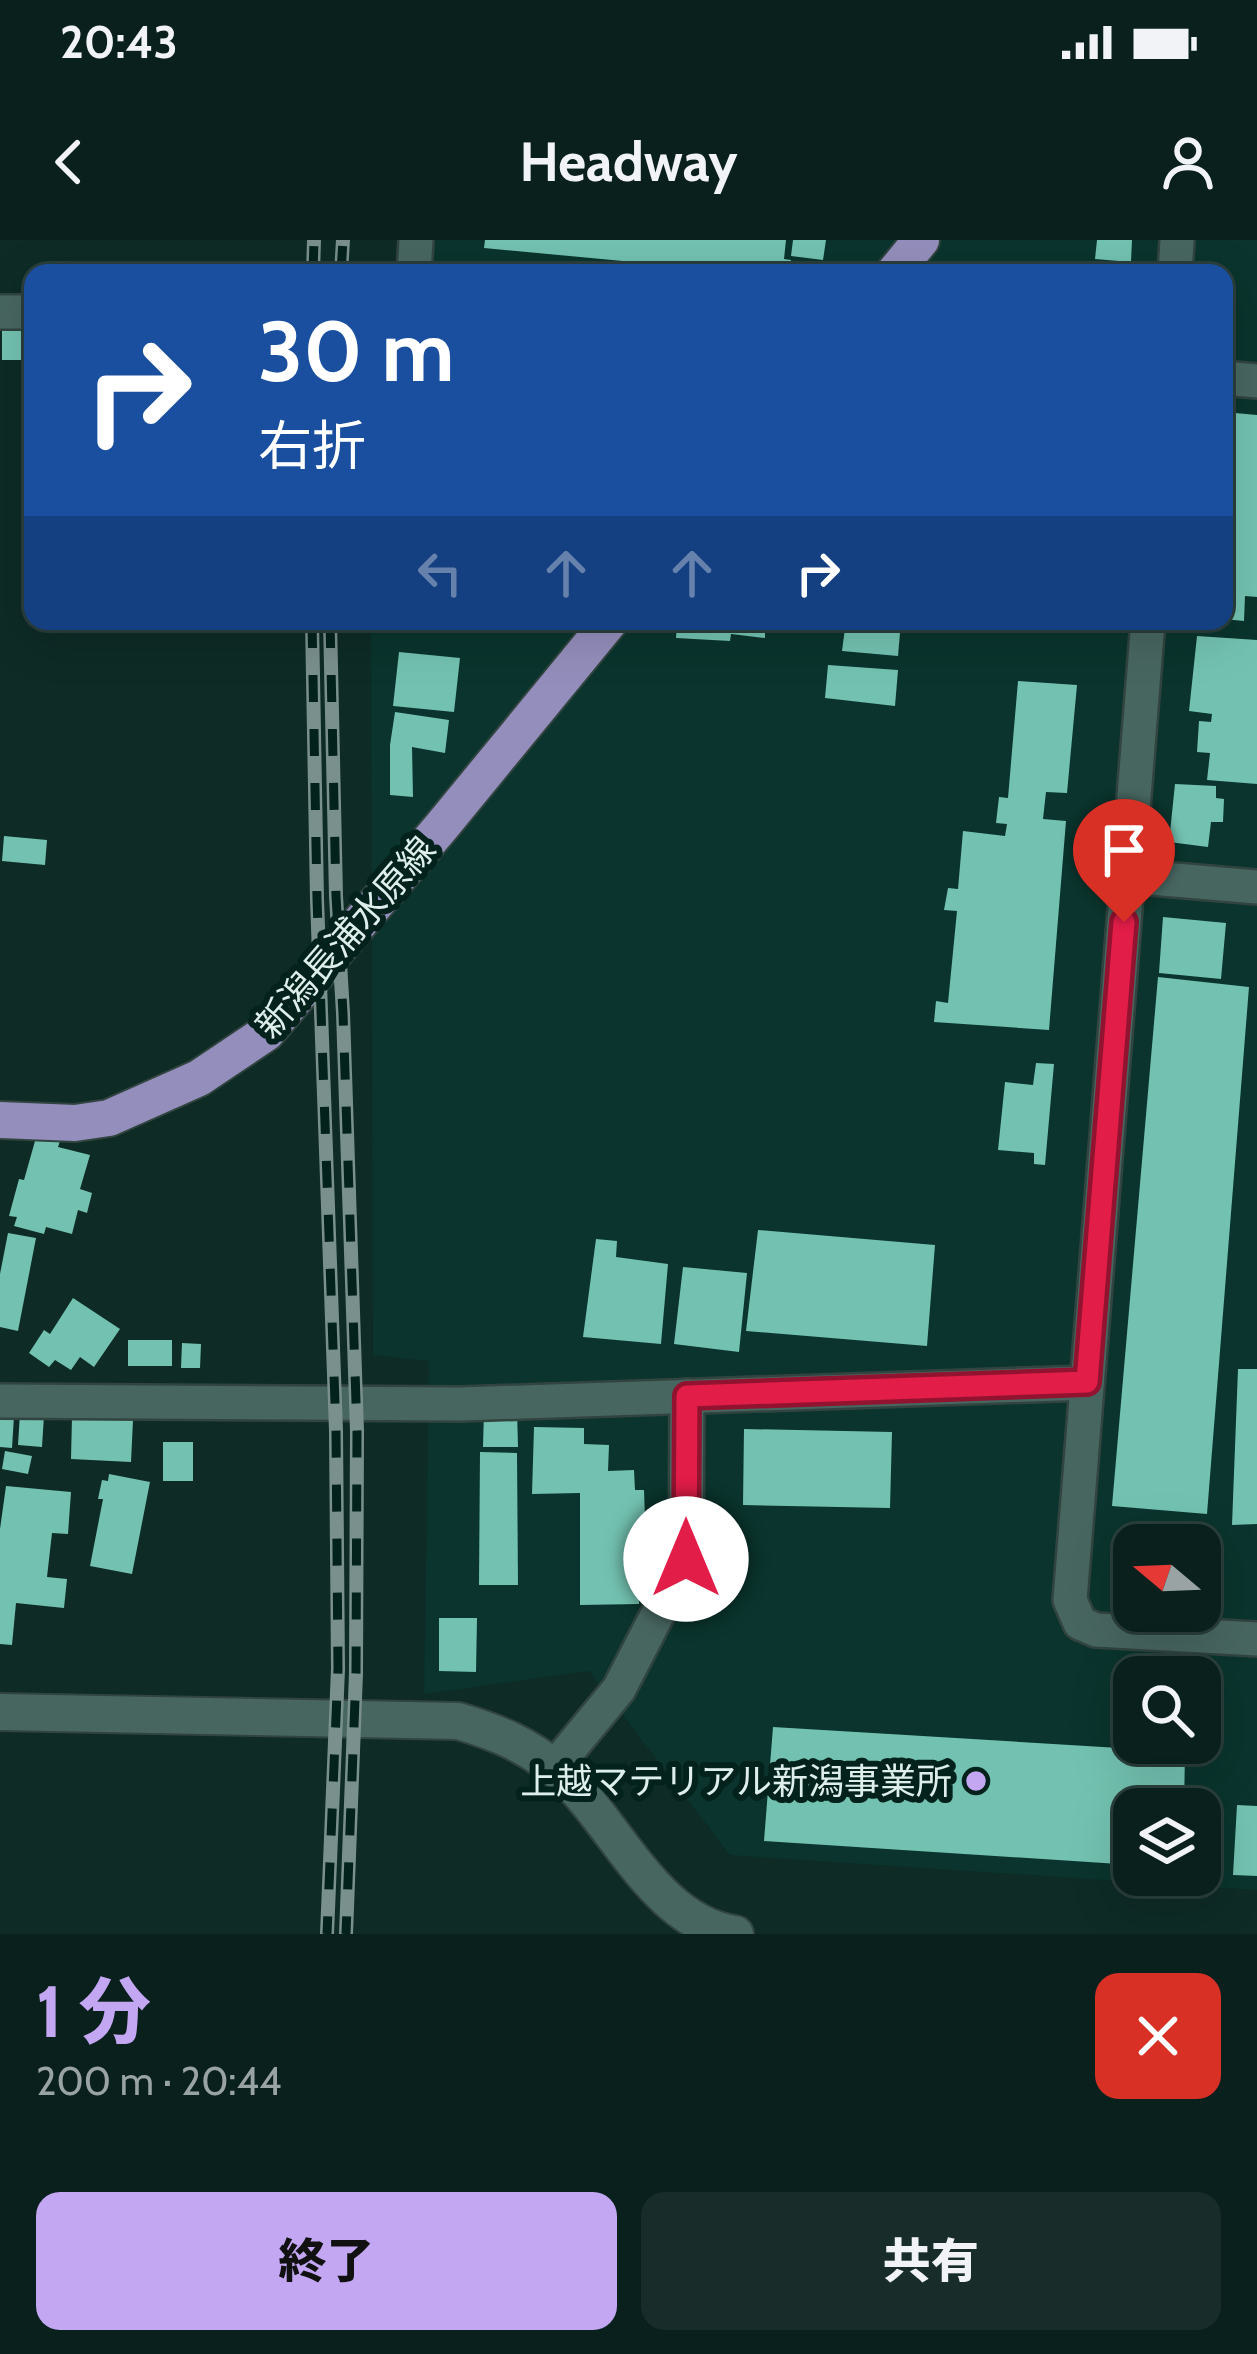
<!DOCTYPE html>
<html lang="ja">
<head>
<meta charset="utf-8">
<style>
  :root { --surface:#0a201c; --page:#182d29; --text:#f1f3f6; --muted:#99a3a3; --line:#2a3e3b; --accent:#c3a7f2 }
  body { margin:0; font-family:Cabin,"Noto Sans JP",sans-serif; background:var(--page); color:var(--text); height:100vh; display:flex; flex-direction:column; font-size:45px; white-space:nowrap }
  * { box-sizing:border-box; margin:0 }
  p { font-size:39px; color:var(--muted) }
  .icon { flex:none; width:66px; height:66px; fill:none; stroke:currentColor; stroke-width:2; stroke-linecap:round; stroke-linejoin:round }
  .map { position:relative; height:1694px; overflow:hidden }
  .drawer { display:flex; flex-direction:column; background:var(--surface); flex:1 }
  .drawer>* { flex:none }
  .banner { position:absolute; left:24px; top:24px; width:1209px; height:366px; border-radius:24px; box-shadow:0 12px 48px #0002,0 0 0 3px var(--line); background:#1a4fa0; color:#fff; overflow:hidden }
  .needle { width:78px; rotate:289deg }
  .buttons { position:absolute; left:1113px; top:1284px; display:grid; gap:24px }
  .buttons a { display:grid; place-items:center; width:108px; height:108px; border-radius:24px; background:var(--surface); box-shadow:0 12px 48px #0002,0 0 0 3px var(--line); font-size:60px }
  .pin { position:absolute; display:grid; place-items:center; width:102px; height:102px; color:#fff; margin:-123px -51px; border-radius:50% 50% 50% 0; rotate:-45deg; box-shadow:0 0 12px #0007 }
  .pin .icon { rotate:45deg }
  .me { position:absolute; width:132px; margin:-66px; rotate:0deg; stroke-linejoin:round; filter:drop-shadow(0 0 9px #0008) }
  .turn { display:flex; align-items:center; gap:42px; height:252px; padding:0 36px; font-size:54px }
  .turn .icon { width:156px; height:156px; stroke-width:2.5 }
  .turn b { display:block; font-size:84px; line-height:102px }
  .lanes { display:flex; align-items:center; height:114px; padding:0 36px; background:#0003; justify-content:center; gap:60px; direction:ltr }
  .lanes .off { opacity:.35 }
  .round { display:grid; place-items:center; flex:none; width:126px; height:126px; border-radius:24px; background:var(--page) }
  .head { display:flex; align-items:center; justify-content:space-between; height:204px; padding:0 36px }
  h1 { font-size:72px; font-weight:800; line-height:90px; color:var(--accent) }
  .primary-button { display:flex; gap:24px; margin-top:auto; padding:24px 36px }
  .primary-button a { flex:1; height:138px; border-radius:24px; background:var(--accent); color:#111; font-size:48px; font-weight:800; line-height:138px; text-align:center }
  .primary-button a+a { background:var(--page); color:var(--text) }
  .status { display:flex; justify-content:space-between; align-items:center; height:84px; padding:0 60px; background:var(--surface); direction:ltr }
  .status svg { height:33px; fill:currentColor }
  header { display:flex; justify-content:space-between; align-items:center; height:156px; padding:0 36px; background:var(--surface); font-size:54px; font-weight:800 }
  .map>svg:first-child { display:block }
  .built { fill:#0a342d; fill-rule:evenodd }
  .building { fill:#73c2b1 }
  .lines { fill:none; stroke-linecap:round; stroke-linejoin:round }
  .street-casing { stroke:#31443f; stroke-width:38 }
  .secondary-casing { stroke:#31443f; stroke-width:40 }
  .primary-casing { stroke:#31443f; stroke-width:40 }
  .street { stroke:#486660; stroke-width:33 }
  .secondary { stroke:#486660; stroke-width:36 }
  .primary { stroke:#948ebc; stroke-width:36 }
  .rail-casing { stroke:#7a908c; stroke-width:14 }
  .rail { stroke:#04221c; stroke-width:9; stroke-dasharray:27; stroke-linecap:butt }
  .route-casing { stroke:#92132f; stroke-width:30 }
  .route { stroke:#e11d48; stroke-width:21 }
  .poi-dot { fill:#c3a7f2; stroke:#04221c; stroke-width:4.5 }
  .labels { text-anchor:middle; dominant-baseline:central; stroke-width:12; stroke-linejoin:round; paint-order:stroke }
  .street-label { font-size:36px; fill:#deefeb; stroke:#04221c }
  .poi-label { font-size:36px; fill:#deefeb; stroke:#04221c; text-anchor:end }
</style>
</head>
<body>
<div class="status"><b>20:43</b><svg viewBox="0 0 49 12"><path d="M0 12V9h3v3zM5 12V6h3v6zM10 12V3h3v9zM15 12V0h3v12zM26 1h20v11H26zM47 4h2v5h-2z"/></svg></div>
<header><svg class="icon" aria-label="back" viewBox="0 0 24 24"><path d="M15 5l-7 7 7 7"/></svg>Headway<svg class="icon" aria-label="person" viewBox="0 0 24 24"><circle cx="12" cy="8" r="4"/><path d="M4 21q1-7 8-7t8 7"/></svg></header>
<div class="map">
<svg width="1257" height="1694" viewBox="0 0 1257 1694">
  <rect width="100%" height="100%" fill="#0e2b26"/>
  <path class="built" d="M426 0H1257V1650L730 1615 589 1431 424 1454 429 1121 373 1115 371 381H1224V33H416ZM1134 1305H1200V1371H1134ZM1134 1437H1200V1503H1134ZM1134 1569H1200V1635H1134Z"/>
  <g class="building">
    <polygon points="485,0 786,0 784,19 791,20 790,33 751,33 484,8"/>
    <polygon points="793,0 826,0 823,20 791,16"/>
    <polygon points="1097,0 1132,0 1131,22 1095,19"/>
    <polygon points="2,87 33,88 33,120 2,120"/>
    <polygon points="1224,172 1257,175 1257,357 1245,356 1244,381 1224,379"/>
    <polygon points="677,381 765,381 765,398 731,394 730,401 676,398"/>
    <polygon points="846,381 901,381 898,416 842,411"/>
    <polygon points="1197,396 1257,400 1257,544 1207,540 1210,513 1197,512 1199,481 1211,482 1212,474 1189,471"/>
    <polygon points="399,412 460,418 454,472 393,466"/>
    <polygon points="828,425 898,430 895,466 825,458"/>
    <polygon points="1018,441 1077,445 1067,553 1046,552 1043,579 1066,581 1049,790 934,782 936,761 948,763 957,671 944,670 948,648 958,649 963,591 1005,596 1007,584 996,583 999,557 1008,558"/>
    <polygon points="395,472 449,480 445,513 412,507 413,557 390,555 390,505"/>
    <polygon points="1175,544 1216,546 1216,558 1224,559 1223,582 1211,582 1208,607 1169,602"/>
    <polygon points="4,596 47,600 45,625 2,621"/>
    <polygon points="1163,677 1226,683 1221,739 1159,733"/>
    <polygon points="1158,737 1249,747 1207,1274 1112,1266"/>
    <polygon points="1036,823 1054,824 1045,925 1034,924 1034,913 998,910 1005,842 1033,845"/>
    <polygon points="37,894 60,901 58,907 90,915 80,949 92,953 87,973 78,970 72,994 46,987 44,994 14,986 17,977 9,976 19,939 24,940"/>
    <polygon points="758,990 935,1005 927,1106 746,1091"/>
    <polygon points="8,993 36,998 18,1091 0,1087 0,1034"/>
    <polygon points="596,999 617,1001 616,1017 668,1024 661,1104 583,1097"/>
    <polygon points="683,1027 747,1033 739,1112 674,1104"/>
    <polygon points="73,1058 120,1089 94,1127 80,1117 71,1130 55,1120 49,1127 29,1113 44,1090 50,1094"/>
    <rect x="128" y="1100" width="44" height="26"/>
    <polygon points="182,1103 201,1104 200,1128 181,1128"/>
    <polygon points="1238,1129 1257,1129 1257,1284 1232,1285"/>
    <polygon points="484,1170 517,1170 518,1207 483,1207"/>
    <polygon points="20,1173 44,1175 42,1207 18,1205"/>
    <polygon points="0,1174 14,1176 12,1208 0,1207"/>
    <polygon points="72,1177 133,1180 131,1222 71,1219"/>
    <polygon points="534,1187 584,1188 584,1204 609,1205 608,1231 634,1230 635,1250 644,1250 645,1278 639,1278 639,1364 580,1365 580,1253 532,1254"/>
    <polygon points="744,1189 892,1192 890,1268 743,1265"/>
    <rect x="163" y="1202" width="30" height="39"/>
    <polygon points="5,1211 32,1216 28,1234 2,1229"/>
    <polygon points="480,1212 517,1213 518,1345 479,1345"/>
    <polygon points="109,1234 150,1242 132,1334 90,1326 103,1259 98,1259 102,1240 108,1241"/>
    <polygon points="6,1246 71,1252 68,1294 52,1293 47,1337 67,1339 64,1368 16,1363 12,1405 0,1404 0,1289"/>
    <polygon points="439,1378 477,1378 476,1432 439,1431"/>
    <polygon points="773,1487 1185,1512 1184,1569 1134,1569 1134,1625 764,1601"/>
    <polygon points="1237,1565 1257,1566 1257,1636 1233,1635"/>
  </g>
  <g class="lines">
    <defs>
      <g id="street">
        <polyline points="414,33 416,0"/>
        <polyline points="1175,33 1177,0"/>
        <polyline points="0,72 33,72"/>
        <polyline points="1224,138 1257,141"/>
        <polyline points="1148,381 1070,1360 1080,1383 1096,1390 1257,1399"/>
        <polyline points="1128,636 1257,647"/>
        <polyline points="0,1161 461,1164 1087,1143"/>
        <polyline points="554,1528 619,1449 686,1319 687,1156"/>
      </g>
      <path id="secondary" d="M0 1472 458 1481C496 1492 528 1505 558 1531 616 1581 653 1682 735 1694"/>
      <g id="primary">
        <polyline points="894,33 921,0"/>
        <polyline points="0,880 75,883 109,878 199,838 266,793 442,586 610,381"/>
      </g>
    </defs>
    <use href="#street" class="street-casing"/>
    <use href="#secondary" class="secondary-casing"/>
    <use href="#primary" class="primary-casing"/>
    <use href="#street" class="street"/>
    <use href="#secondary" class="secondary"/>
    <use href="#primary" class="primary"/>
    <defs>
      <g id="rail">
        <polyline points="313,33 314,0"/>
        <polyline points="341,33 343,0"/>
        <polyline points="312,381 317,659 336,1191 338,1429 327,1694"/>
        <polyline points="330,381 336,656 343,773 357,1191 356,1433 346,1694"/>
      </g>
    </defs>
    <use href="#rail" class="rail-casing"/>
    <use href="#rail" class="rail"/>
  </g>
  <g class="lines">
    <defs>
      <polyline id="route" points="686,1319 687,1156 1087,1142 1124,682"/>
    </defs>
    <use href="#route" class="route-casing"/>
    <use href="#route" class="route"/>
  </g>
  <circle class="poi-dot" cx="976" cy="1541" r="12"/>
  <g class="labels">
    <g class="street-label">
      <text transform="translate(345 697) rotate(-49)">新潟長浦水原線</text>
    </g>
    <g class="poi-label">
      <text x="952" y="1541">上越マテリアル新潟事業所</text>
    </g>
  </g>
</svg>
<div class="buttons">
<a><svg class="needle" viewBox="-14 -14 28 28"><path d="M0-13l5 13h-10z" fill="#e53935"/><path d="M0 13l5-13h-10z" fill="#99a3a3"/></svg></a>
<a><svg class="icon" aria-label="search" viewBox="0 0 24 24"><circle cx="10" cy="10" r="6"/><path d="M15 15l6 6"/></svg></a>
<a><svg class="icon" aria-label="layers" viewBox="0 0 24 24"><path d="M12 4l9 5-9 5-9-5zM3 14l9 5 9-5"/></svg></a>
</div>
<div class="pin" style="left:1124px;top:682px;background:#d93025"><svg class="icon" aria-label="arrive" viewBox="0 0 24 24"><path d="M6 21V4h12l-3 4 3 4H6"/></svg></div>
<svg class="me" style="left:686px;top:1319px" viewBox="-20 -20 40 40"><circle r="19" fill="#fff"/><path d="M0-13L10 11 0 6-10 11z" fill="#e11d48"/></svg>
<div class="banner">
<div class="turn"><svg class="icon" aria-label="right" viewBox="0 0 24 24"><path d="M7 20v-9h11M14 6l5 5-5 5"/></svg><div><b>30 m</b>右折</div></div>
<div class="lanes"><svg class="icon off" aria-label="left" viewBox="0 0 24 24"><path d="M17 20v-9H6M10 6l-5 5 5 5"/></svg><svg class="icon off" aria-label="ahead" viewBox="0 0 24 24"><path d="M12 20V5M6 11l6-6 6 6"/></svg><svg class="icon off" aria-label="ahead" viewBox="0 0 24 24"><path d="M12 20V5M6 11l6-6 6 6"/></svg><svg class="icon" aria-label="right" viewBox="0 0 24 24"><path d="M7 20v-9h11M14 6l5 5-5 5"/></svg></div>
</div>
</div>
<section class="drawer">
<div class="head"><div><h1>1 分</h1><p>200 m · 20:44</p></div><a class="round" style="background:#d93025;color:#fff"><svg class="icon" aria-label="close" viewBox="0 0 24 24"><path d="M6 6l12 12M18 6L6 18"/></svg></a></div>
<div class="primary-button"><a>終了</a><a>共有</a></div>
</section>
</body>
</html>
